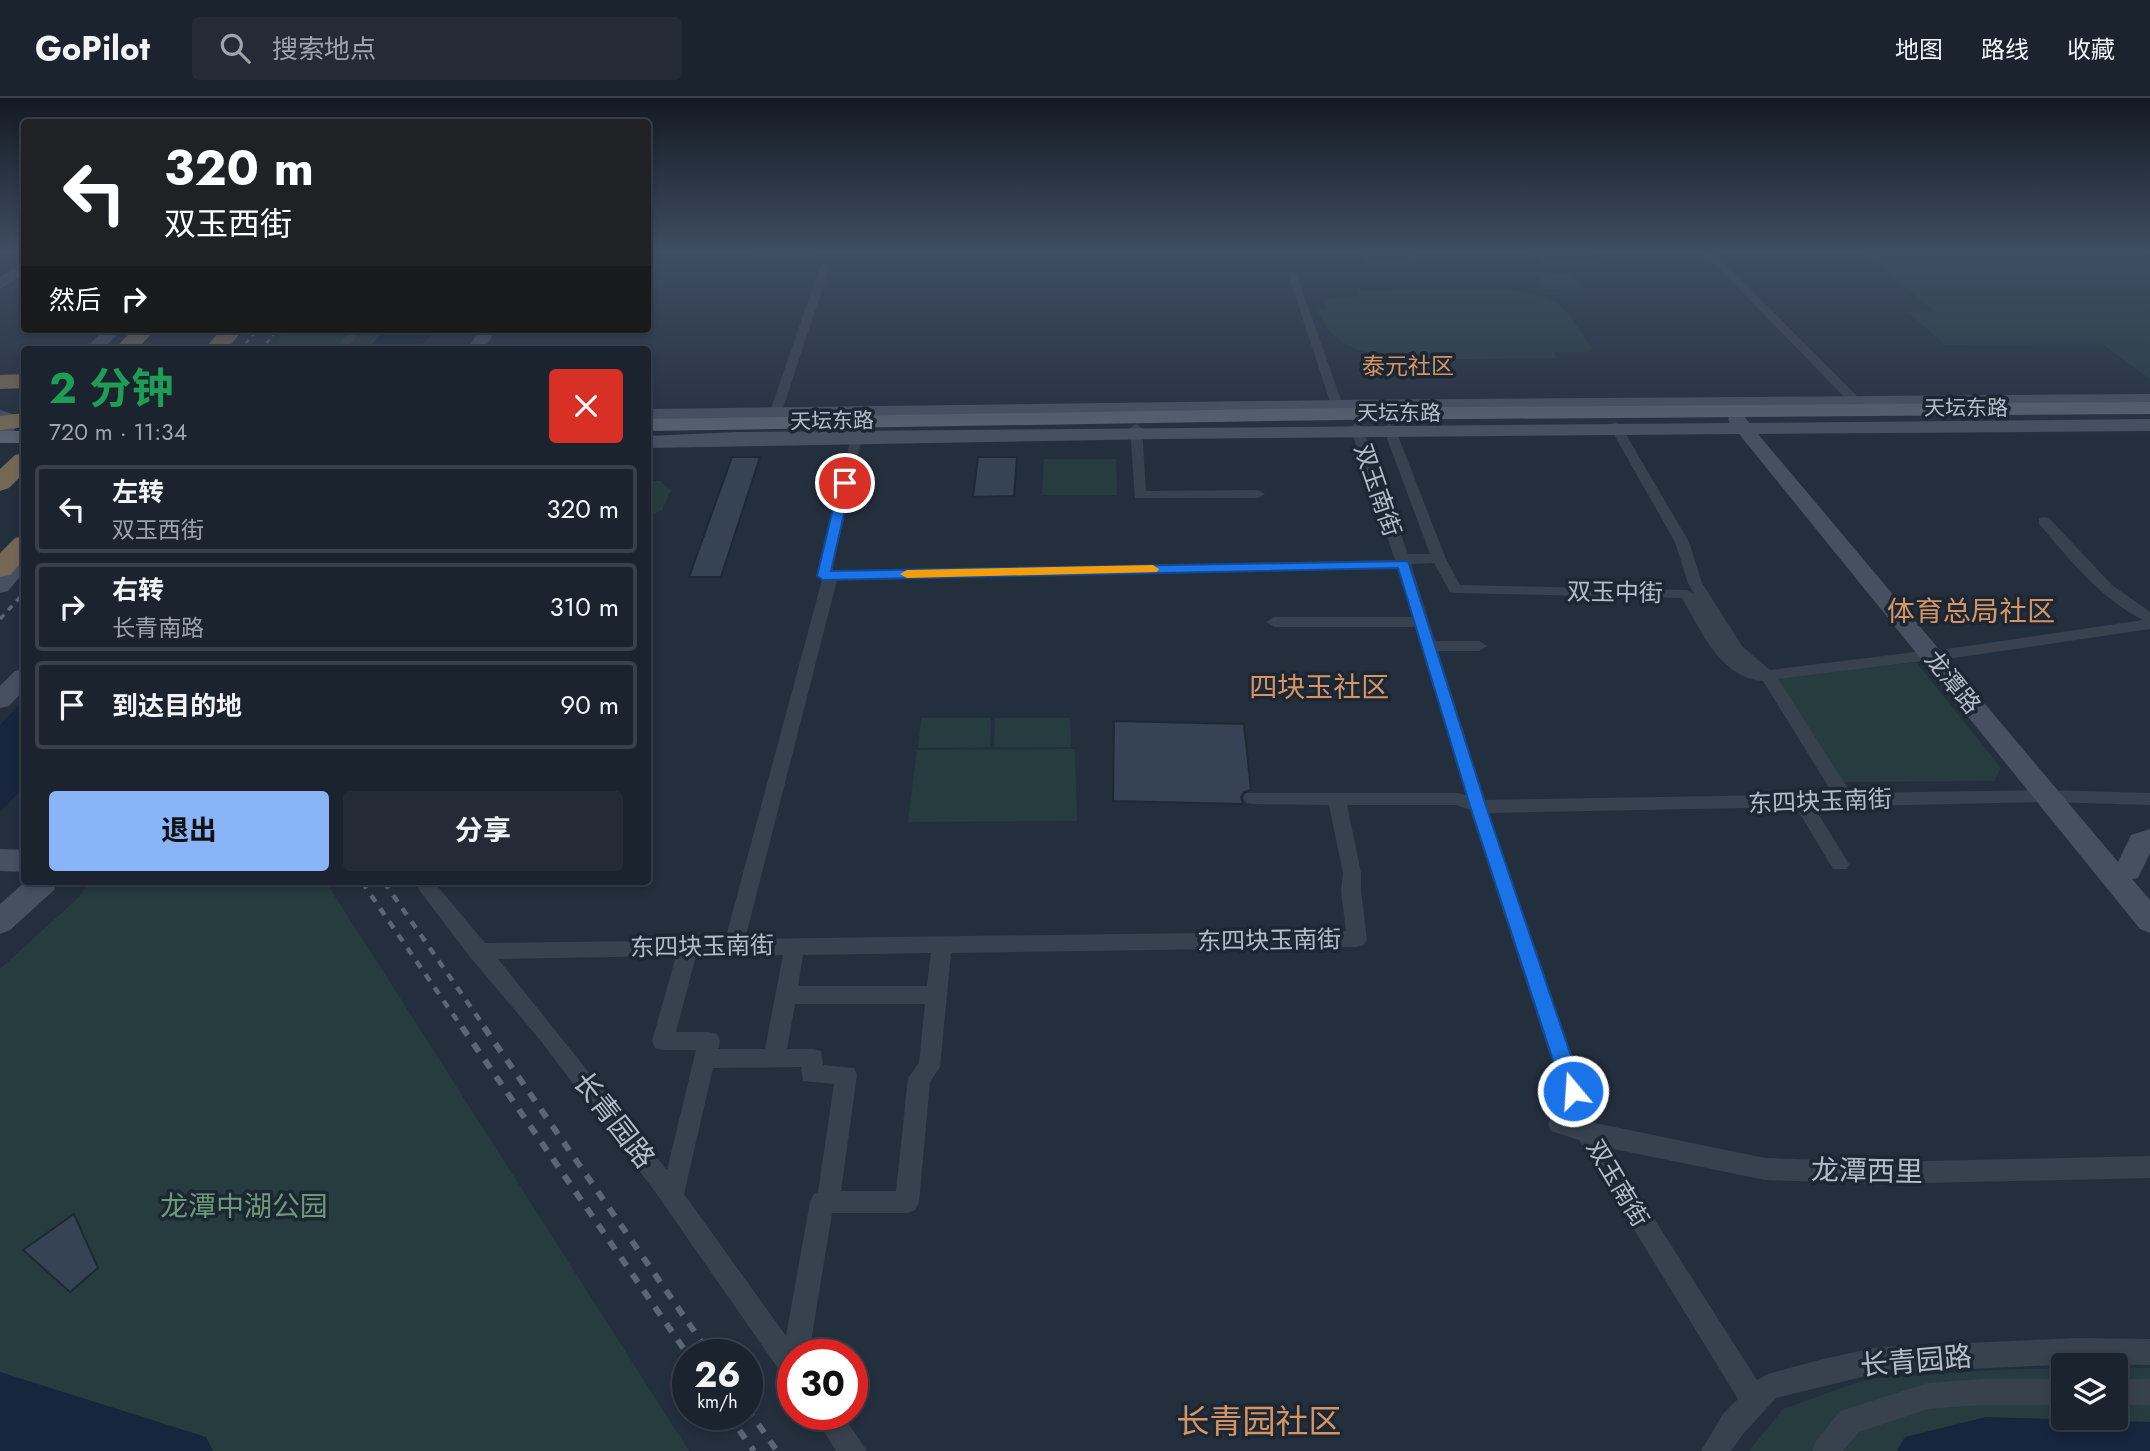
<!DOCTYPE html>
<html lang="zh">
<head>
<meta charset="utf-8">
<style>
  :root { --surface:#1b232e; --page:#242b36; --text:#f1f3f6; --muted:#a0a4aa; --line:#39404a; --accent:#8ab4f8 }
  body { margin:0; font-family:Jost,"Noto Sans SC",sans-serif; background:var(--page); color:var(--text); height:100vh; display:flex; flex-direction:column; font-size:26px; white-space:nowrap }
  * { box-sizing:border-box; margin:0 }
  p { font-size:23px; color:var(--muted) }
  .icon { flex:none; width:38px; height:38px; fill:none; stroke:currentColor; stroke-width:2; stroke-linecap:round; stroke-linejoin:round }
  .map { position:relative; flex:1; overflow:hidden }
  .sheet { position:absolute; left:21px; top:248px; width:630px; height:539px; display:flex; flex-direction:column; background:var(--surface); border-radius:7px; box-shadow:0 4px 10px #0003,0 0 0 2px var(--line) }
  .sheet>* { flex:none }
  .top-card { position:absolute; left:21px; top:21px; width:630px; height:214px; border-radius:7px; box-shadow:0 4px 10px #0003,0 0 0 2px var(--line); background:#202124; color:#fff; overflow:hidden }
  .fabs { position:absolute; left:2051px; top:1255px; display:grid; gap:14px }
  .fabs a { display:grid; place-items:center; width:77px; height:77px; border-radius:7px; background:var(--surface); box-shadow:0 4px 10px #0003,0 0 0 2px var(--line); font-size:35px }
  .speed { position:absolute; left:672px; top:1241px; display:flex; gap:14px; font-size:35px; font-weight:700; text-align:center }
  .speed>* { display:grid; place-content:center; width:91px; height:91px; border-radius:50%; background:var(--surface); box-shadow:0 4px 10px #0003,0 0 0 2px var(--line); line-height:1 }
  .speed small { font-size:18px; font-weight:400 }
  .speed .limit { border:10px solid #d22; background:#fff; color:#111 }
  .pin { position:absolute; display:grid; place-items:center; width:60px; height:60px; color:#fff; margin:-30px; border:4px solid #fff; border-radius:50%; box-shadow:0 2px 7px #0007 }
  .me { position:absolute; width:77px; margin:-38px; rotate:342deg; stroke-linejoin:round; filter:drop-shadow(0 0 5px #0008) }
  .turn { display:flex; align-items:center; gap:24px; height:147px; padding:0 28px; font-size:32px }
  .turn .icon { width:91px; height:91px; stroke-width:2.5 }
  .turn b { display:block; font-size:49px; line-height:60px }
  .then { display:flex; align-items:center; height:66px; padding:0 28px; background:#0003; gap:14px; font-size:26px }
  .round { display:grid; place-items:center; flex:none; width:74px; height:74px; border-radius:7px; background:var(--page) }
  .overview { display:flex; align-items:center; justify-content:space-between; height:119px; padding:0 28px }
  h1 { font-size:42px; font-weight:700; line-height:52px; color:#1e9e55 }
  .action { display:flex; gap:14px; margin-top:auto; padding:14px 28px }
  .action a { flex:1; height:80px; border-radius:7px; background:var(--accent); color:#111; font-size:28px; font-weight:700; line-height:80px; text-align:center }
  .action a+a { background:var(--page); color:var(--text) }
  ul { padding:0; list-style:none }
  li { display:flex; align-items:center; gap:21px; height:88px; margin:0 14px 10px; padding:0 14px; border:4px solid var(--line); border-radius:7px }
  li div { flex:1 }
  li b { display:block; font-size:26px }
  li em { font-style:normal }
  header { display:flex; align-items:center; gap:42px; box-sizing:border-box; height:98px; padding:0 35px; background:var(--surface); border-bottom:2px solid var(--line) }
  header strong { font-size:33px }
  nav { display:flex; gap:38px; margin-inline-start:auto; font-size:24px }
  .search { width:490px; height:63px; background:var(--page); display:flex; align-items:center; gap:18px; box-sizing:border-box; padding:0 24px; border-radius:7px; color:var(--muted); font-size:26px }
  .map>svg:first-child { display:block }
  .green { fill:#263c3f }
  .water { fill:#17263c }
  .building { fill:#364354; stroke:#1f2835; stroke-width:2 }
  .lines { fill:none; stroke-linecap:round; stroke-linejoin:round }
  .street { fill:#38414e; fill-rule:evenodd }
  .secondary { fill:#465061; fill-rule:evenodd }
  .primary { fill:#56606e; fill-rule:evenodd }
  .highway { fill:#746855; fill-rule:evenodd }
  .rail-far3 { stroke:#5a6575; stroke-width:2.5; stroke-dasharray:4.5 4.5; stroke-linecap:butt }
  .rail-far2 { stroke:#5a6575; stroke-width:3.5; stroke-dasharray:6 6; stroke-linecap:butt }
  .rail-far1 { stroke:#5a6575; stroke-width:4.5; stroke-dasharray:8 8; stroke-linecap:butt }
  .rail { stroke:#5a6575; stroke-width:6; stroke-dasharray:10 10; stroke-linecap:butt }
  .route { fill:#1a73e8; stroke:#114b97; stroke-width:2 }
  .slow { fill:#f59e0b }
  .labels { text-anchor:middle; dominant-baseline:central; stroke-width:7; stroke-linejoin:round; paint-order:stroke }
  .far-street-label { font-size:21px; fill:#b4bcc9; stroke:#1d2633 }
  .far-quarter-label { font-size:23px; fill:#d59563; stroke:#1d2633 }
  .street-label { font-size:24px; fill:#b4bcc9; stroke:#1d2633 }
  .quarter-label { font-size:28px; fill:#d59563; stroke:#1d2633 }
  .near-street-label { font-size:28px; fill:#b4bcc9; stroke:#1d2633 }
  .near-park-label { font-size:28px; fill:#6b9a76; stroke:#1d2633 }
  .near-quarter-label { font-size:33px; fill:#d59563; stroke:#1d2633 }
</style>
</head>
<body>
<header>
<strong>GoPilot</strong>
<div class="search"><svg class="icon" aria-label="search" viewBox="0 0 24 24"><circle cx="10" cy="10" r="6"/><path d="M15 15l6 6"/></svg>搜索地点</div>
<nav><a>地图</a><a>路线</a><a>收藏</a></nav>
</header>
<div class="map">
<svg width="2150" height="1353" viewBox="0 0 2150 1353">
  <rect width="100%" height="100%" fill="#242f3e"/>
  <g class="green">
    <polygon points="758,153 1153,153 756,158"/>
    <polygon points="1586,153 1597,166 1542,167 1533,154"/>
    <polygon points="1863,153 2150,153 2150,281 2102,246 1945,247 1908,214 1934,213"/>
    <polygon points="1360,154 1408,154 1415,170 1367,170"/>
    <polygon points="1536,175 1572,176 1583,192 1545,191"/>
    <path d="M1506 191C1563 201 1560 203 1591 249L1589 254H1554L1557 260 1383 262 1380 256C1349 252 1329 242 1318 212L1327 211 1323 201 1359 198 1357 193Z"/>
    <polygon points="287,231 386,231 366,252 270,252"/>
    <polygon points="1044,361 1116,361 1117,397 1042,397"/>
    <polygon points="648,383 660,383 671,392 662,412 648,419"/>
    <polygon points="1916,564 2001,670 1994,683 1838,684 1777,586 1778,580"/>
    <polygon points="921,620 991,620 990,649 918,650"/>
    <polygon points="995,620 1070,620 1071,649 994,649"/>
    <polygon points="1075,651 1077,723 908,724 917,652"/>
    <polygon points="91,784 326,784 689,1353 0,1353 0,871 79,799"/>
    <polygon points="2063,1270 2063,1320 2116,1320 2116,1270 2150,1270 2150,1353 1749,1353 1783,1311 1867,1281 1993,1272"/>
  </g>
  <g class="water">
    <polygon points="386,231 436,231 418,252 366,252"/>
    <polygon points="24,602 24,689 0,714 0,627"/>
    <polygon points="0,1274 206,1339 213,1353 0,1353"/>
    <polygon points="1986,1319 2150,1324 2150,1353 1897,1353 1905,1339"/>
  </g>
  <g class="building">
    <polygon points="732,359 760,359 721,479 689,479"/>
    <polygon points="978,359 1017,359 1014,398 973,399"/>
    <polygon points="1114,623 1244,626 1251,692 1244,694 1241,699 1243,706 1113,703"/>
    <polygon points="74,1116 98,1170 70,1194 23,1152"/>
  </g>
  <g class="lines">
    <g class="street">
      <polygon points="1702,153 1712,153 1867,308 1867,314 1859,314"/>
      <polygon points="825,165 830,168 778,325 776,328 768,328 766,325 820,168"/>
      <polygon points="1287,173 1296,175 1346,316 1344,319 1334,316"/>
      <polygon points="353,231 364,231 345,252 333,252"/>
      <path d="M1615 324 1621 328 1689 444 1702 485 1742 548 1770 572 1931 552 1939 557 1931 562 1778 581 1851 695 2047 692 2150 695V707L2047 704 1814 709 1849 766 1847 771H1833L1796 709 1489 715 1595 1025 1765 1060 1884 1064 2150 1058V1080L1884 1086 1765 1082 1609 1050 1757 1282 1768 1276 1819 1262 1878 1249 2078 1240 2150 1241V1267L2078 1266 1878 1275 1776 1300 1743 1336 1731 1353H1701L1723 1316 1738 1301 1579 1042 1551 1033 1548 1026 1551 1019 1559 1016 1570 1019 1470 712 1456 707H1347L1361 775V793L1367 841 1364 847 1357 849 951 855 940 969 930 984 919 1104 915 1112 907 1115H832L809 1256H793V1283L784 1279 656 1095 540 942 470 859 413 784H434L485 845 725 842 822 482 816 478 853 332H861L863 335 832 473H834L1395 462 1350 329 1356 325 1362 329 1408 456H1430L1383 330 1389 326 1395 330 1446 461 1460 487 1687 492 1694 496 1688 485 1675 444 1609 328ZM1411 466 1434 465 1450 494 1455 495 1682 500C1701 532 1720 580 1763 583L1833 696 1485 702 1438 553H1479L1487 548 1479 543H1435ZM1398 470 1413 519H1274L1266 524 1274 529H1415L1466 697 1457 695H1246L1243 700 1246 705 1252 706 1329 707 1343 775 1341 793 1346 833 745 841 837 482ZM931 855 927 888H798L803 857ZM783 857 765 951H718L720 943 717 936 709 934H676L696 858ZM676 858 652 943 655 950 663 952H696L667 1072 498 861ZM795 906H925L919 965 908 980 896 1093H841L857 977 854 970 823 967 821 953 813 951H787ZM801 969 803 983 834 986 818 1094 814 1096 810 1104 786 1238 684 1096 713 970Z"/>
      <polygon points="1136,326 1142,330 1146,393 1258,392 1265,396 1258,400 1135,400 1130,330"/>
      <path d="M2044 419 2049 420 2112 487 2150 514V531L1947 561 1941 560 1939 556 1947 551 2143 522C2100 500 2070 462 2039 426V420Z"/>
      <polygon points="1981,1281 2063,1281 2063,1307 1981,1307 1928,1311 1859,1334 1843,1353 1812,1353 1816,1343 1840,1313 1928,1285"/>
      <rect x="2116" y="1281" width="34" height="26"/>
      <polygon points="813,1316 842,1316 867,1353 836,1353"/>
    </g>
    <g class="secondary">
      <polygon points="24,164 24,176 0,191 0,179"/>
      <polygon points="105,231 123,231 102,252 84,252"/>
      <polygon points="481,231 497,231 483,252 466,252"/>
      <polygon points="2150,296 2150,306 1337,312 648,322 648,311 1337,302"/>
      <polygon points="0,312 16,317 20,325 7,341 0,343"/>
      <polygon points="1737,316 1744,318 1749,325 2150,321 2150,333 1758,336 2118,764 2131,737 2150,731 2150,755 2138,780 2132,781 2150,802 2150,835 2140,831 1739,336 1163,341 648,350 648,338 737,334 1730,325 1728,322 1730,318"/>
      <polygon points="24,456 24,474 8,493 0,495 0,475 16,457"/>
      <polygon points="24,571 24,592 9,608 0,610 0,588 15,573"/>
      <polygon points="0,751 24,752 24,774 0,773"/>
      <polygon points="25,784 58,784 54,792 10,832 0,836 0,806"/>
    </g>
    <g class="primary">
      <polygon points="2150,304 2150,316 1340,322 648,333 648,321 1340,310"/>
      <rect x="0" y="333" width="24" height="12"/>
    </g>
    <g class="highway">
      <polygon points="134,231 156,231 136,252 113,252"/>
      <polygon points="222,231 244,231 226,252 203,252"/>
      <polygon points="24,276 24,290 0,291 0,277"/>
      <polygon points="24,315 24,329 0,332 0,318"/>
      <polygon points="24,355 24,375 9,390 0,393 0,371 15,357"/>
      <polygon points="24,438 24,461 10,477 0,479 0,455 15,440"/>
    </g>
    <g class="rail-far3">
      <polyline points="240,252 258,231"/>
      <polyline points="261,252 278,231"/>
    </g>
    <polyline class="rail-far2" points="0,521 24,495"/>
    <g class="rail-far1">
      <polyline points="362,784 463,931"/>
      <polyline points="384,784 486,931"/>
    </g>
    <g class="rail">
      <polyline points="462,929 688,1257"/>
      <polyline points="484,929 710,1256"/>
      <polyline points="747,1310 777,1353"/>
      <polyline points="728,1316 754,1353"/>
    </g>
  </g>
  <linearGradient id="sky" x2="0" y2="1"><stop stop-color="#141a22"/><stop offset="0.45" stop-color="#3f4d63"/><stop offset="1" stop-color="#3f4d63" stop-opacity="0"/></linearGradient>
  <rect width="2150" height="342" fill="url(#sky)"/>
  <polygon class="route" points="845,382 851,385 831,473 1408,463 1486,708 1583,993 1580,999 1573,1002 1566,999 1563,993 1470,708 1398,470 823,482 817,478 839,385"/>
  <polygon class="slow" points="1153,467 1159,471 1157,474 907,480 900,476 907,472"/>
  <g class="labels">
    <g class="far-street-label">
      <text x="1966" y="310">天坛东路</text>
      <text x="1399" y="315">天坛东路</text>
      <text transform="translate(832 323) rotate(-1)">天坛东路</text>
    </g>
    <g class="far-quarter-label">
      <text x="1408" y="268">泰元社区</text>
    </g>
    <g class="street-label">
      <text transform="translate(1378 392) rotate(71)">双玉南街</text>
      <text transform="translate(1615 494) rotate(1)">双玉中街</text>
      <text transform="translate(1953 584) rotate(51)">龙潭路</text>
      <text transform="translate(1820 703) rotate(-2)">东四块玉南街</text>
      <text transform="translate(1269 842) rotate(-1)">东四块玉南街</text>
      <text transform="translate(702 848) rotate(-1)">东四块玉南街</text>
      <text transform="translate(1618 1085) rotate(59)">双玉南街</text>
    </g>
    <g class="quarter-label">
      <text x="1971" y="513">体育总局社区</text>
      <text x="1319" y="589">四块玉社区</text>
    </g>
    <g class="near-street-label">
      <text transform="translate(614 1022) rotate(52)">长青园路</text>
      <text transform="translate(1867 1073) rotate(1)">龙潭西里</text>
      <text transform="translate(1916 1263) rotate(-5)">长青园路</text>
    </g>
    <g class="near-park-label">
      <text x="244" y="1108">龙潭中湖公园</text>
    </g>
    <g class="near-quarter-label">
      <text x="1259" y="1323">长青园社区</text>
    </g>
  </g>
</svg>
<div class="fabs">
<a><svg class="icon" aria-label="layers" viewBox="0 0 24 24"><path d="M12 4l9 5-9 5-9-5zM3 14l9 5 9-5"/></svg></a>
</div>
<div class="speed"><div>26<small>km/h</small></div><div class="limit">30</div></div>
<div class="pin" style="left:845px;top:385px;background:#d93025"><svg class="icon" aria-label="arrive" viewBox="0 0 24 24"><path d="M6 21V4h12l-3 4 3 4H6"/></svg></div>
<svg class="me" style="left:1573px;top:993px" viewBox="-20 -20 40 40"><circle r="17" fill="#1a73e8" stroke="#fff" stroke-width="3"/><path d="M0-11L8 9 0 5-8 9z" fill="#fff"/></svg>
<div class="top-card">
<div class="turn"><svg class="icon" aria-label="left" viewBox="0 0 24 24"><path d="M17 20v-9H6M10 6l-5 5 5 5"/></svg><div><b>320 m</b>双玉西街</div></div>
<div class="then">然后<svg class="icon" aria-label="right" viewBox="0 0 24 24"><path d="M7 20v-9h11M14 6l5 5-5 5"/></svg></div>
</div>
<section class="sheet">
<div class="overview"><div><h1>2 分钟</h1><p>720 m · 11:34</p></div><a class="round" style="background:#d93025;color:#fff"><svg class="icon" aria-label="close" viewBox="0 0 24 24"><path d="M6 6l12 12M18 6L6 18"/></svg></a></div>
<ul>
<li><svg class="icon" aria-label="left" viewBox="0 0 24 24"><path d="M17 20v-9H6M10 6l-5 5 5 5"/></svg><div><b>左转</b><p>双玉西街</p></div><em>320 m</em></li>
<li><svg class="icon" aria-label="right" viewBox="0 0 24 24"><path d="M7 20v-9h11M14 6l5 5-5 5"/></svg><div><b>右转</b><p>长青南路</p></div><em>310 m</em></li>
<li><svg class="icon" aria-label="arrive" viewBox="0 0 24 24"><path d="M6 21V4h12l-3 4 3 4H6"/></svg><div><b>到达目的地</b></div><em>90 m</em></li>
</ul>
<div class="action"><a>退出</a><a>分享</a></div>
</section>
</div>
</body>
</html>
